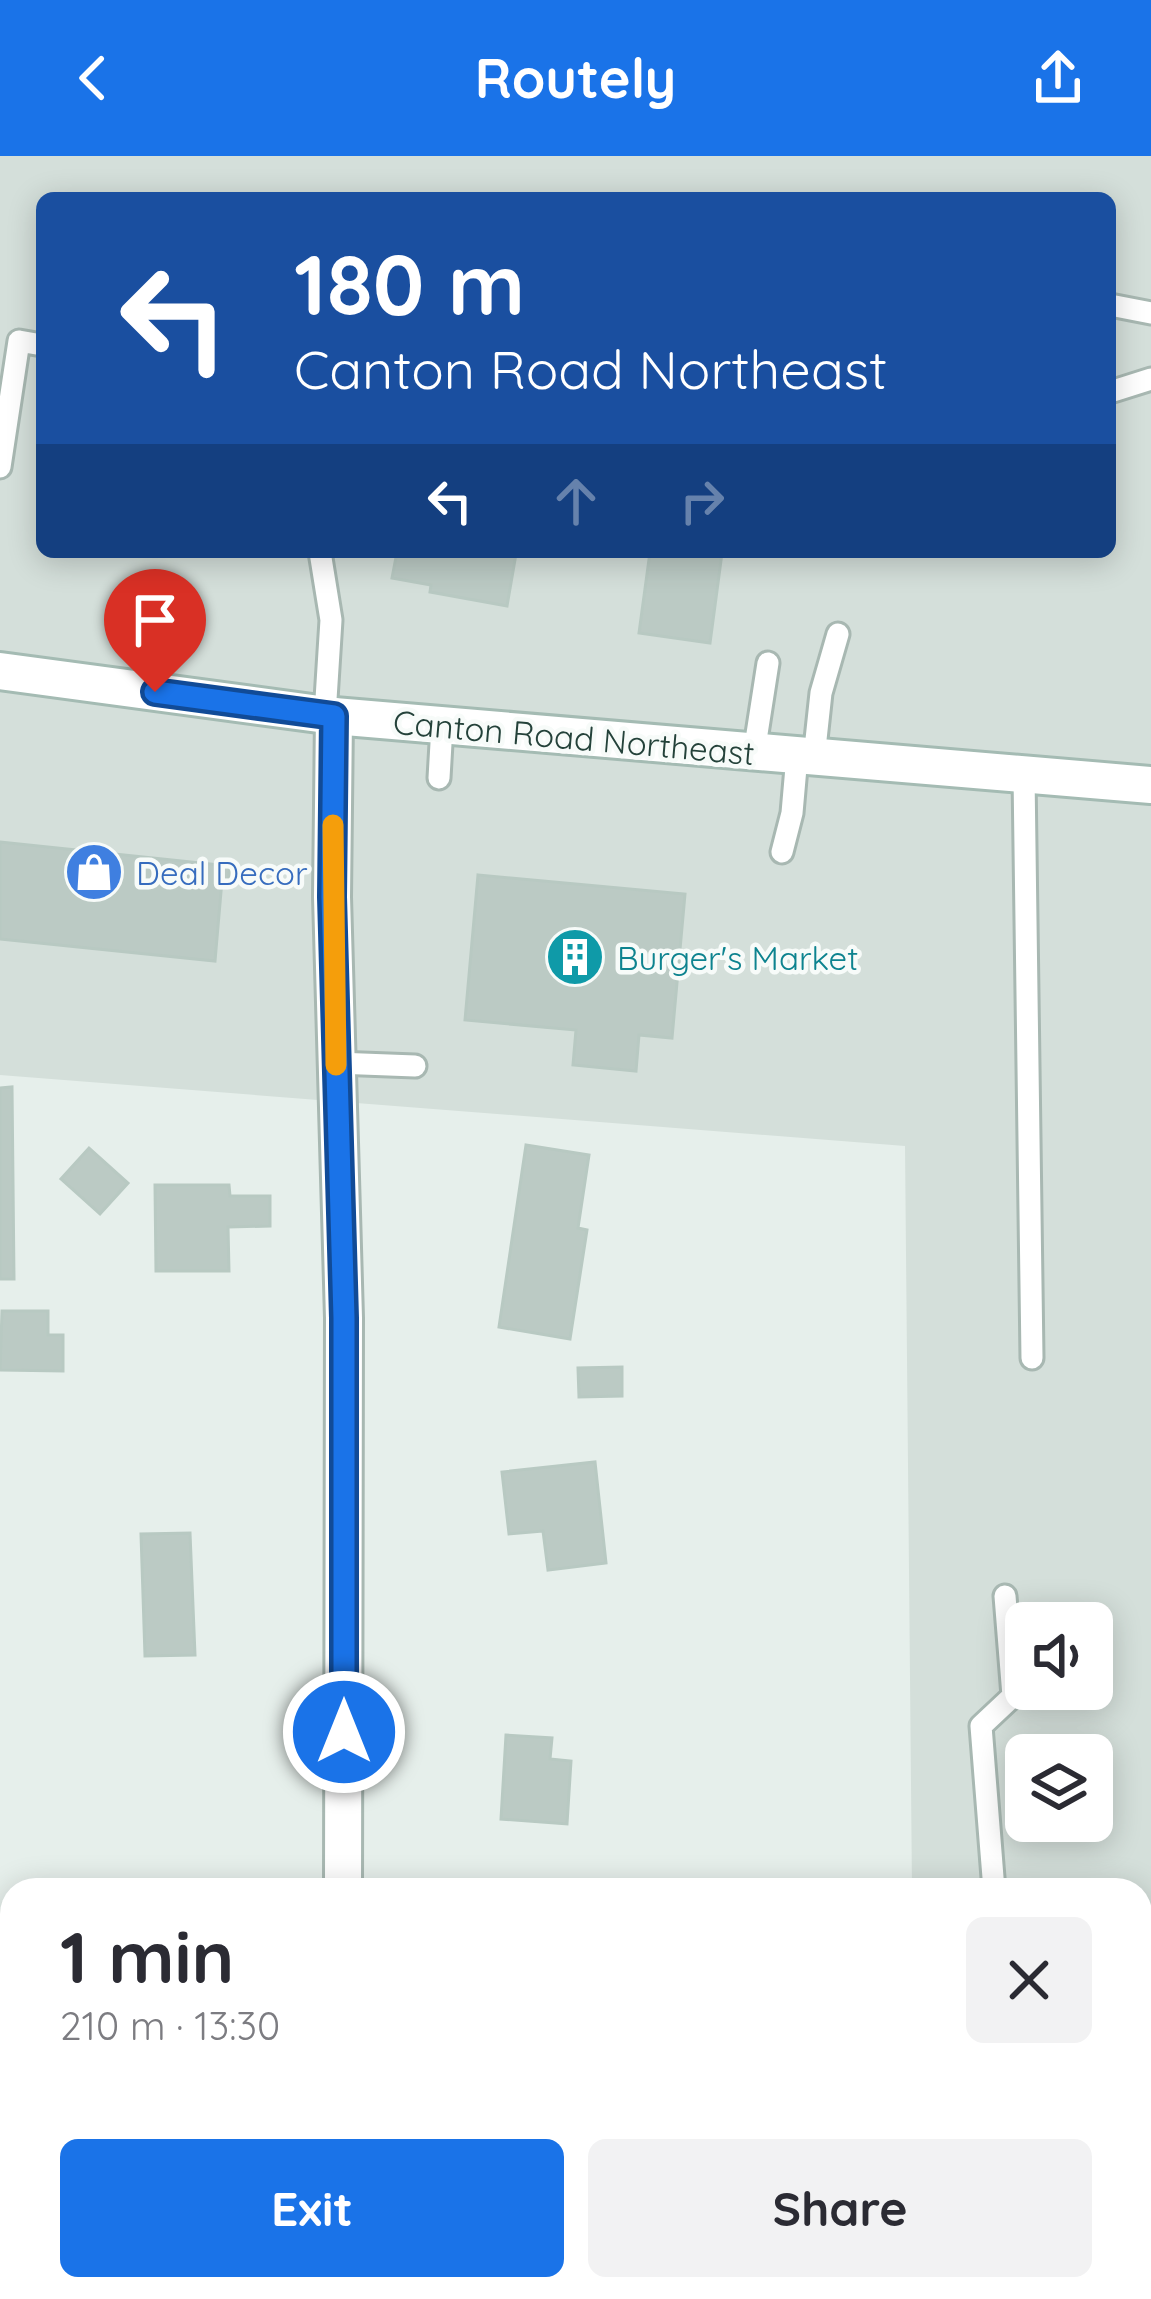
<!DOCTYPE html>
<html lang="en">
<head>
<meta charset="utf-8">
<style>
  :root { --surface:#fff; --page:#f2f2f3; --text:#2b2b33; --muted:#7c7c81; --accent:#1a73e8 }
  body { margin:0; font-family:Quicksand,sans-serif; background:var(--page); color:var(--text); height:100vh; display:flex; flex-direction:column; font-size:45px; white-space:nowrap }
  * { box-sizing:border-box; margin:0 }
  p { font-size:39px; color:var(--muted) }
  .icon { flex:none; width:66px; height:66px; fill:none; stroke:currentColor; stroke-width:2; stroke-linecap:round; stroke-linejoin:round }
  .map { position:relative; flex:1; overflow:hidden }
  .panel { position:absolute; left:0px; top:1722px; width:1152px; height:423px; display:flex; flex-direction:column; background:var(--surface); border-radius:36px 36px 0 0; box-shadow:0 6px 30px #0003 }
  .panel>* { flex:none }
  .top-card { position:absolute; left:36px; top:36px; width:1080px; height:366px; border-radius:18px; box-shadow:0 6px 30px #0003; background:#1a4fa0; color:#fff; overflow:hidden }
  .fabs { position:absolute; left:1005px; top:1446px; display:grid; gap:24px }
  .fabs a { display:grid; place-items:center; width:108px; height:108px; border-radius:18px; background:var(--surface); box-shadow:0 6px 30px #0003; font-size:60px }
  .pin { position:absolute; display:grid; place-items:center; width:102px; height:102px; color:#fff; margin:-123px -51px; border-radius:50% 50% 50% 0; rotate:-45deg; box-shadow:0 0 12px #0007 }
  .pin .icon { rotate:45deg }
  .me { position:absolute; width:132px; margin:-66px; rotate:0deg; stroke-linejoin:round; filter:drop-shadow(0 0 9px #0008) }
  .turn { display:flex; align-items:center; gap:42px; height:252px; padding:0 60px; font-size:54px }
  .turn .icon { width:156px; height:156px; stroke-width:2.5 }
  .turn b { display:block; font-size:84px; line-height:102px }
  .lanes { display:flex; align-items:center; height:114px; padding:0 60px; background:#0003; justify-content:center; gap:60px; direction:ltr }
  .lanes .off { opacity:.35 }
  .round { display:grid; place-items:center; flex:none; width:126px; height:126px; border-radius:18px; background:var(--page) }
  .summary { display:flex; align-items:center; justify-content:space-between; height:204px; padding:0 60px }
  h1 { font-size:72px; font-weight:700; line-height:90px }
  .action { display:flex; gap:24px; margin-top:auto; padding:24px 60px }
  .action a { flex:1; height:138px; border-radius:18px; background:var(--accent); color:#fff; font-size:48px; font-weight:700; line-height:138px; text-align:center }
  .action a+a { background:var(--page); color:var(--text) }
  header { display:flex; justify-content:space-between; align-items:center; height:156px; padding:0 60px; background:var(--accent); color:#fff; font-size:54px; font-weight:700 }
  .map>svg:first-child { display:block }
  .built { fill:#d4dfda; fill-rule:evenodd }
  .building { fill:#bbcac4; stroke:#b8c9c2; stroke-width:3 }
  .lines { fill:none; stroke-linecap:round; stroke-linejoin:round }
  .lane-casing { stroke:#a8b8b2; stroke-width:27 }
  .street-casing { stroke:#a8b8b2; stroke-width:42 }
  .secondary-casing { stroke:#a4bbb3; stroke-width:42 }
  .lane { stroke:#fff; stroke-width:21 }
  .street { stroke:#fff; stroke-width:36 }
  .secondary { stroke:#fff; stroke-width:36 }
  .route-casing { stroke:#114b97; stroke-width:30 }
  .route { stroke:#1a73e8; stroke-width:21 }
  .slow { stroke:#f59e0b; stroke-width:21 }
  .labels { text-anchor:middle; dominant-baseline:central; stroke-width:9; stroke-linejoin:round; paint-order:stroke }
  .street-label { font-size:33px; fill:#24423a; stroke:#f7fbf9 }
  .shop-label { font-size:33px; fill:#366cbe; stroke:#f7fbf9; text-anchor:start }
  .culture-label { font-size:33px; fill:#0d838f; stroke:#f7fbf9; text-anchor:start }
</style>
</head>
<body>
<header><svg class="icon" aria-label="back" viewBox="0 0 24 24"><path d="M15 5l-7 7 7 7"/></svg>Routely<svg class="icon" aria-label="share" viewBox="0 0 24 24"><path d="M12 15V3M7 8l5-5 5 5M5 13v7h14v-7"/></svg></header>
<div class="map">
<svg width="1151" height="2143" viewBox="0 0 1151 2143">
  <rect width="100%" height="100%" fill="#e6efeb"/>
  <g class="built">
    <path d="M0 0H1151V2118L1140 2124V1734H912L905 990 0 919ZM42 42H1110V396H42ZM1026 1467H1092V1533H1026ZM1026 1599H1092V1665H1026Z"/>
    <polygon points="915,2133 1123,2133 1105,2143 915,2143"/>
  </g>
  <g class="building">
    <polygon points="397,396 516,398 507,450 430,436 431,429 392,422"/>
    <polygon points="650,396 722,397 710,487 639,477"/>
    <polygon points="0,686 230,710 228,725 222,724 215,805 0,783"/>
    <polygon points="478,719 685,738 672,882 639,879 636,915 573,909 576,874 465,864"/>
    <polygon points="12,931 14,1123 0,1123 0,932"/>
    <polygon points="526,989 589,999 578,1072 587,1074 570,1183 499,1171"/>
    <polygon points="89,992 128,1027 100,1058 61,1023"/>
    <polygon points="155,1029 229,1029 230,1040 270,1040 270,1070 228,1071 229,1115 156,1115"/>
    <polygon points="2,1155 48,1155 48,1179 63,1179 63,1215 0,1214"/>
    <polygon points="622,1211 622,1240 579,1241 578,1212"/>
    <polygon points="595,1306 606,1407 548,1414 543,1375 509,1378 502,1316"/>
    <polygon points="190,1377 195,1499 145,1500 141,1378"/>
    <polygon points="506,1579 552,1582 550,1603 571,1605 567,1668 501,1663"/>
    <rect x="180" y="2133" width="54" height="10"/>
    <rect x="503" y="2133" width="52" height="10"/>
  </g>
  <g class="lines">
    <defs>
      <g id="lane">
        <polyline points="1110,149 1151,157"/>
        <polyline points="1110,236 1151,223"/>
        <polyline points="0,311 19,185 42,189"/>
        <polyline points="320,396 331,464 325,559"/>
        <polyline points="754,597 768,507"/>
        <polyline points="814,602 821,537 838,478"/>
        <polyline points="1024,619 1032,1202"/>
        <polyline points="439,622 442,570"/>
        <polyline points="782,696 792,657 797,600"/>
        <polyline points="336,907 415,910"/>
        <polyline points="994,1734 981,1570 1013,1540 1005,1440"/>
        <polyline points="1140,1938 1151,1937"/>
      </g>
      <g id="street">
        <polyline points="334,560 332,741 344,1162 343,1734"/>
        <polyline points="338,2143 339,2133"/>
      </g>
      <polyline id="secondary" points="0,515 334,560 1151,629"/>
    </defs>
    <use href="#lane" class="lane-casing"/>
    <use href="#street" class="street-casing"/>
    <use href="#secondary" class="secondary-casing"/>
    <use href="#lane" class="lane"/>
    <use href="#street" class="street"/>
    <use href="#secondary" class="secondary"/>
  </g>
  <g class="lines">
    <defs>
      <polyline id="route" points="155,536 334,560 332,741 344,1162 344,1576"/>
    </defs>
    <use href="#route" class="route-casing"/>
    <use href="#route" class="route"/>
    <polyline class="slow" points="333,669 336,909"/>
  </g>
  <defs>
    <symbol id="shop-disc" viewBox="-11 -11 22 22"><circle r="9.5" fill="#3f7fe0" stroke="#f7fbf9"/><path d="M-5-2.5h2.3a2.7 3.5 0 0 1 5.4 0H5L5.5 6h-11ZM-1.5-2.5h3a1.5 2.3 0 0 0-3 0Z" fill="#fff"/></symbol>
    <symbol id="building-disc" viewBox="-11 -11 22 22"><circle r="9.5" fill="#0f9aa8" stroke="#f7fbf9"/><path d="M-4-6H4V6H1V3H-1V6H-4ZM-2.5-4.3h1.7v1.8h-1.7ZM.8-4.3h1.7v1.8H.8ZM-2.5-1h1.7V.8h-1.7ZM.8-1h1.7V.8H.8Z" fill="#fff"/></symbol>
  </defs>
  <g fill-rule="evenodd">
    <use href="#shop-disc" x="61" y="683" width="66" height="66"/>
    <use href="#building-disc" x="542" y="768" width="66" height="66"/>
  </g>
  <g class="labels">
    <g class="street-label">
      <text transform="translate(574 581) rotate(5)">Canton Road Northeast</text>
    </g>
    <g class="shop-label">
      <text x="136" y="716">Deal Decor</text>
    </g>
    <g class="culture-label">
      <text x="617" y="801">Burger's Market</text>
    </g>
  </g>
</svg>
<div class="fabs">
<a><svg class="icon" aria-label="sound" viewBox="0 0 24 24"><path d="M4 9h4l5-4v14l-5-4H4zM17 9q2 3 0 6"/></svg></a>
<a><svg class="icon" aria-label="layers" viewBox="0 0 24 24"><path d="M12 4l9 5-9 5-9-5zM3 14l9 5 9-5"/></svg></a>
</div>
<div class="pin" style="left:155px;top:536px;background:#d93025"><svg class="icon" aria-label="arrive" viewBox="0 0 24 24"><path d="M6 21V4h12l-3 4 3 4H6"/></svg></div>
<svg class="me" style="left:344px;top:1576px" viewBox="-20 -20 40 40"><circle r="17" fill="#1a73e8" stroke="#fff" stroke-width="3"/><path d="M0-11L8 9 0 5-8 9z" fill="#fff"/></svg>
<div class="top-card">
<div class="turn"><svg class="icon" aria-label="left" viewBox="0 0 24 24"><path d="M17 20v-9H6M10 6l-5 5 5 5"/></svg><div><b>180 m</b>Canton Road Northeast</div></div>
<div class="lanes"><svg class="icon" aria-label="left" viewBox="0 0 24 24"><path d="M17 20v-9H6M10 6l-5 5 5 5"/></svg><svg class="icon off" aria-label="ahead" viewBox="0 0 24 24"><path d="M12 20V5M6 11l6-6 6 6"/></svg><svg class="icon off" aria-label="right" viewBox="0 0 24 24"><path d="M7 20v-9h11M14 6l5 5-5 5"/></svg></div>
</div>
<section class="panel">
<div class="summary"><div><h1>1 min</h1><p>210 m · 13:30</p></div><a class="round"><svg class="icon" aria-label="close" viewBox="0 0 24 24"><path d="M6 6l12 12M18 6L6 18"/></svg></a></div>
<div class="action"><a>Exit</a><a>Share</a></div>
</section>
</div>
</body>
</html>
